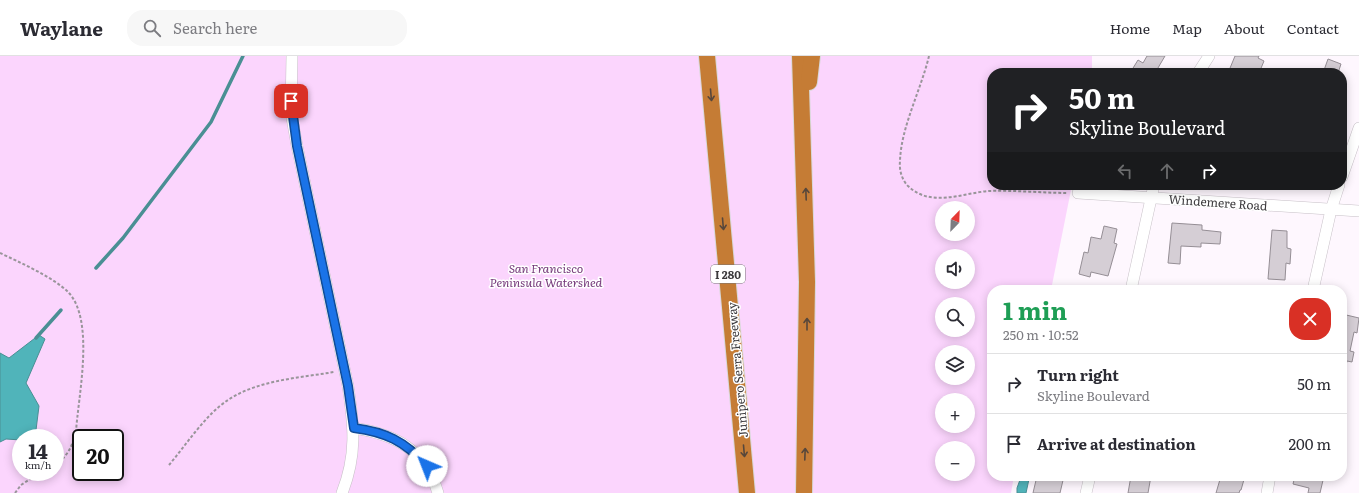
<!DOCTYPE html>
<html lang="en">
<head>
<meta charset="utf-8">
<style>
  :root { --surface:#fff; --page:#f7f7f7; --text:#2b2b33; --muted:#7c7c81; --line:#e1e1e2 }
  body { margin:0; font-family:Literata,serif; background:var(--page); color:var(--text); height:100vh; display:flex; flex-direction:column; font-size:15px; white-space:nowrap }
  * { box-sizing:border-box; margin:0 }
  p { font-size:13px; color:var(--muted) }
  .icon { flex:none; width:22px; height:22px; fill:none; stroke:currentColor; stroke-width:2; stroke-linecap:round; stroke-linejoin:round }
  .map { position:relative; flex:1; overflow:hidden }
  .side { position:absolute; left:987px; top:229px; width:360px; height:196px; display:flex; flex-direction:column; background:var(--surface); border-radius:16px; box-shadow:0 2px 10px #0003 }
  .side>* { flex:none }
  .banner { position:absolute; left:987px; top:12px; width:360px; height:122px; border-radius:16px; box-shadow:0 2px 10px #0003; background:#202124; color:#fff; overflow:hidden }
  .needle { width:26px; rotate:23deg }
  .tools { position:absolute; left:935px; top:145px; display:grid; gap:8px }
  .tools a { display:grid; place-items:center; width:40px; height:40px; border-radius:50%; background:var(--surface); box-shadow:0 2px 10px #0003; font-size:20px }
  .speed { position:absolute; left:12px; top:373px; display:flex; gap:8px; font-size:20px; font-weight:700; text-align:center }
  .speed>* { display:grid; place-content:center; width:52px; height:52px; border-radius:50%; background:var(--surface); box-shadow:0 2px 10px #0003; line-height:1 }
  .speed small { font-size:10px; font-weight:400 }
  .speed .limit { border:2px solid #111; border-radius:6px; background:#fff; color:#111 }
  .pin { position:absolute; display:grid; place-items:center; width:34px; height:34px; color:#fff; margin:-17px; border-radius:8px; box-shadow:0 2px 6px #0006 }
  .me { position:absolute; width:44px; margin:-22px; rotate:316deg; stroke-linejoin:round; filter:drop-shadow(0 0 3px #0008) }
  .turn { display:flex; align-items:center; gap:14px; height:84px; padding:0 16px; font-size:18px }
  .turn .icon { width:52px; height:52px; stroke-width:2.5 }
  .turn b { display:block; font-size:28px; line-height:34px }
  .lanes { display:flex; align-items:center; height:38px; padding:0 16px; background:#0003; justify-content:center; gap:20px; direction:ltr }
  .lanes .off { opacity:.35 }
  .round { display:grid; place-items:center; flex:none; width:42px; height:42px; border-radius:16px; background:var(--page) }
  .overview { display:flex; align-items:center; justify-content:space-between; height:68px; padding:0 16px }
  h1 { font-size:24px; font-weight:700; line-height:30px; color:#1e9e55 }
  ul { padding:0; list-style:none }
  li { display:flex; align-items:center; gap:12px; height:60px; padding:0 16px; border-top:1px solid var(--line) }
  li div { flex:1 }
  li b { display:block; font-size:15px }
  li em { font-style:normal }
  header { display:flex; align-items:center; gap:24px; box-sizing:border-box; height:56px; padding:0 20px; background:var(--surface); border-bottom:1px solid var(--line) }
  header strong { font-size:19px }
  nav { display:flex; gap:22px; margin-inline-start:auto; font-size:14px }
  .search { width:280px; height:36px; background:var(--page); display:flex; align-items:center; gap:10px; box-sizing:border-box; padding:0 14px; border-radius:16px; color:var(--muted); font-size:15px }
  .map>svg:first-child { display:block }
  .green { fill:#fbd5fd; fill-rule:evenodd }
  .water { fill:#50b4ba; stroke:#4a8f94 }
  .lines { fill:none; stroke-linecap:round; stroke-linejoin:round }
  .stream { stroke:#4a8f94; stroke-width:3.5 }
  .building { fill:#d5ced5; stroke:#958e95 }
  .minor-casing { stroke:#c7c0c7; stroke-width:12 }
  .highway-casing { stroke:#d8d8d8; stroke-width:18 }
  .path { stroke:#99959a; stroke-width:2; stroke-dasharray:3 2; stroke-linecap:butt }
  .minor { stroke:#fff; stroke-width:11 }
  .highway { stroke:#c57c35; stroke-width:16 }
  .oneway { stroke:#57473b }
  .route-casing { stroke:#114b97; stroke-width:10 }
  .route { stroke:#1a73e8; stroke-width:7 }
  .labels { text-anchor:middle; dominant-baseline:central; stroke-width:3; stroke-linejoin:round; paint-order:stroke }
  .shield { fill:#fff; stroke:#767577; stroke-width:1 }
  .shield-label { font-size:11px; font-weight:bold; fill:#3c3a3d }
  .street-label { font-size:12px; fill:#3c3a3d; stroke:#fff }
  .park-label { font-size:12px; font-style:italic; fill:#763a7b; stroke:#fff }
</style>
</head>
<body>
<header>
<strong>Waylane</strong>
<div class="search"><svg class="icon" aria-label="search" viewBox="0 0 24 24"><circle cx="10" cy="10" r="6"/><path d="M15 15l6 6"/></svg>Search here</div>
<nav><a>Home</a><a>Map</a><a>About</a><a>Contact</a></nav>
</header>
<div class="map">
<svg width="1359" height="437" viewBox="0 0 1359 437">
  <rect width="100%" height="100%" fill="#fef7fe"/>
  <path class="green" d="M0 0H1092V17H992V129H1072L1051 234H992V420H1014L1011 437H0ZM942 152H968V178H942ZM942 200H968V226H942ZM942 248H968V274H942ZM942 296H968V322H942ZM942 344H968V370H942ZM21 382H55V416H21ZM81 382H115V416H81ZM942 392H968V418H942Z"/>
  <g class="water">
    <polygon points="39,279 45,283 26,327 39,350 35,382 21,382 21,384 6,383 0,386 0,297 9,302"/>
    <polygon points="1021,421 1029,423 1026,437 1017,437 1017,432"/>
  </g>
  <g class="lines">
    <g class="stream">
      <polyline points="96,212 123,182 211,66 243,0"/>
      <polyline points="36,282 61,254"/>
    </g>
  </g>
  <g class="building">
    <polygon points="1147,0 1165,0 1155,17 1130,17 1138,4 1143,7"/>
    <polygon points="1235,0 1259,0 1258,2 1264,5 1259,17 1228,17"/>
    <polygon points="1328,3 1341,8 1338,17 1323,17"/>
    <polygon points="1172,167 1202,169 1202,174 1221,176 1220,188 1201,187 1201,191 1181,190 1180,208 1168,207"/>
    <polygon points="1104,170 1117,173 1114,187 1117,188 1108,220 1091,216 1090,221 1079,218 1084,196 1088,197 1091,181 1101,183"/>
    <polygon points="1272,174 1287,175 1287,192 1291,193 1290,208 1286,207 1285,224 1268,223"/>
    <polygon points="1342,258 1359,262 1357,277 1354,276 1350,295 1354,296 1352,306 1347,305 1345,313 1342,313"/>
    <polygon points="1037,420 1064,420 1060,437 1033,437"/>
    <polygon points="1131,420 1151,420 1148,437 1128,437"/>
    <polygon points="1221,420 1245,420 1241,434 1240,434 1239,437 1216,437"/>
    <polygon points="1295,420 1324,420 1320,437 1308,437 1309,432 1293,428"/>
  </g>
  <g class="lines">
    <defs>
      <g id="minor">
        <path d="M292 0 291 56 297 90 348 330C354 370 357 399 342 437"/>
        <polyline points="1198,17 1209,0"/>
        <polyline points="1342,121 1359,72"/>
        <polyline points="1078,137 1359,155"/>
        <polyline points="1131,234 1154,129"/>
        <polyline points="1313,234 1331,154 1339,129"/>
        <path d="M353 372C396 378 425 394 438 437"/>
        <polyline points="1086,437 1090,420"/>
        <polyline points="1267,437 1270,420"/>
      </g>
      <g id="highway">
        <polyline points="707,0 747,437"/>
        <polyline points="800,0 807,226 804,437"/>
        <polyline points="809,26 812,0"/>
      </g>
    </defs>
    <use href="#minor" class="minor-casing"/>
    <use href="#highway" class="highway-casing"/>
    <g class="path">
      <path d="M929 0C921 34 901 71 900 105 899 114 902 124 908 130 931 152 962 137 989 135 1015 134 1042 137 1068 137"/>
      <path d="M0 197C19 206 55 222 69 237 95 266 78 341 76 376 73 389 67 402 55 408"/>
      <path d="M169 409C186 389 206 358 228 344 258 324 299 322 334 316"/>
      <polyline points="15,437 21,429 41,416"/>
    </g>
    <use href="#minor" class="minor"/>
    <use href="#highway" class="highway"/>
  </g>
  <defs><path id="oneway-shaft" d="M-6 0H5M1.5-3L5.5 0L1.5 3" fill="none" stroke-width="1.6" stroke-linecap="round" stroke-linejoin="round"/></defs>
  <g class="oneway">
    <use href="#oneway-shaft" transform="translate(711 39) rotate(85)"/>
    <use href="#oneway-shaft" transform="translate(806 138) rotate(-92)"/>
    <use href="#oneway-shaft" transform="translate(723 168) rotate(85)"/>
    <use href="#oneway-shaft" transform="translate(807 268) rotate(-90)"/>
    <use href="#oneway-shaft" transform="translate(744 395) rotate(85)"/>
    <use href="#oneway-shaft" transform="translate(805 398) rotate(-88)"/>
  </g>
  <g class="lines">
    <defs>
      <path id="route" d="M291 45 297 90 348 330 354 372C385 376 405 385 427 410"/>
    </defs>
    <use href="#route" class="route-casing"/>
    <use href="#route" class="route"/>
  </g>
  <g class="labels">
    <rect class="shield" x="711" y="209" width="34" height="18" rx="3"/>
    <g class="shield-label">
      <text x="728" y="218">I 280</text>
    </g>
    <g class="street-label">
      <text transform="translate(1218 146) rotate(4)">Windemere Road</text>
      <text transform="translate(737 314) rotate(-95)">Junipero Serra Freeway</text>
    </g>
    <g class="park-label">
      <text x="546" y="212">San Francisco<tspan x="546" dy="14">Peninsula Watershed</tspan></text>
    </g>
  </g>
</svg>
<div class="tools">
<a><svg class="needle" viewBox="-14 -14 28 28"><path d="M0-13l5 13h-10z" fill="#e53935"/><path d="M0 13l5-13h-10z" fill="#7c7c81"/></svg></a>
<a><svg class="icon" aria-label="sound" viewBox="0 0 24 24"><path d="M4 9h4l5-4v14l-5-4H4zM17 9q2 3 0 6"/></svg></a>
<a><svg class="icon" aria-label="search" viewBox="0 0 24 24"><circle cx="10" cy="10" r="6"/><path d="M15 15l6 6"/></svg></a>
<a><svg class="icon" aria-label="layers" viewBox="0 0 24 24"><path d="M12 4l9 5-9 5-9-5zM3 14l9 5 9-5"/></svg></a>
<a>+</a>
<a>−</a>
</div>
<div class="speed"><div>14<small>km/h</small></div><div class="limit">20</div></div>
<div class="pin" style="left:291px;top:45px;background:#d93025"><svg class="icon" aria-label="arrive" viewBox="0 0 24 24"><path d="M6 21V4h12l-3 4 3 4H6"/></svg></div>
<svg class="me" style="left:427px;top:410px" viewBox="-20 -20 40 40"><circle r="19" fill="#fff"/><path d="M0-13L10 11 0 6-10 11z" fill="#1a73e8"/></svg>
<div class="banner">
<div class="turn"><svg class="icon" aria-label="right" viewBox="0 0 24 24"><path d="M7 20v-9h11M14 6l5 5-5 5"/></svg><div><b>50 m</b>Skyline Boulevard</div></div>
<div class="lanes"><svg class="icon off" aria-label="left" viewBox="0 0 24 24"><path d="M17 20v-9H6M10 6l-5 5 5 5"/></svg><svg class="icon off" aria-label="ahead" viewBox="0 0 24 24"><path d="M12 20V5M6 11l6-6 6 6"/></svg><svg class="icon" aria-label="right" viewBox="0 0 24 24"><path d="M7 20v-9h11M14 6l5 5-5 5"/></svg></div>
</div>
<section class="side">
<div class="overview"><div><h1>1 min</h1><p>250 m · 10:52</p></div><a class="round" style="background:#d93025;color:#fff"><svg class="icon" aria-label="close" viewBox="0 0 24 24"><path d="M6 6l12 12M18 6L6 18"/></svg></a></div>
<ul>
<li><svg class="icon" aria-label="right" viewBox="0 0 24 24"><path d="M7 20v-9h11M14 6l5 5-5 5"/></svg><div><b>Turn right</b><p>Skyline Boulevard</p></div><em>50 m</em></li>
<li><svg class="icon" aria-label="arrive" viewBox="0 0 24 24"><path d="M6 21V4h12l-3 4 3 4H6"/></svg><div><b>Arrive at destination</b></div><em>200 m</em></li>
</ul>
</section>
</div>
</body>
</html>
